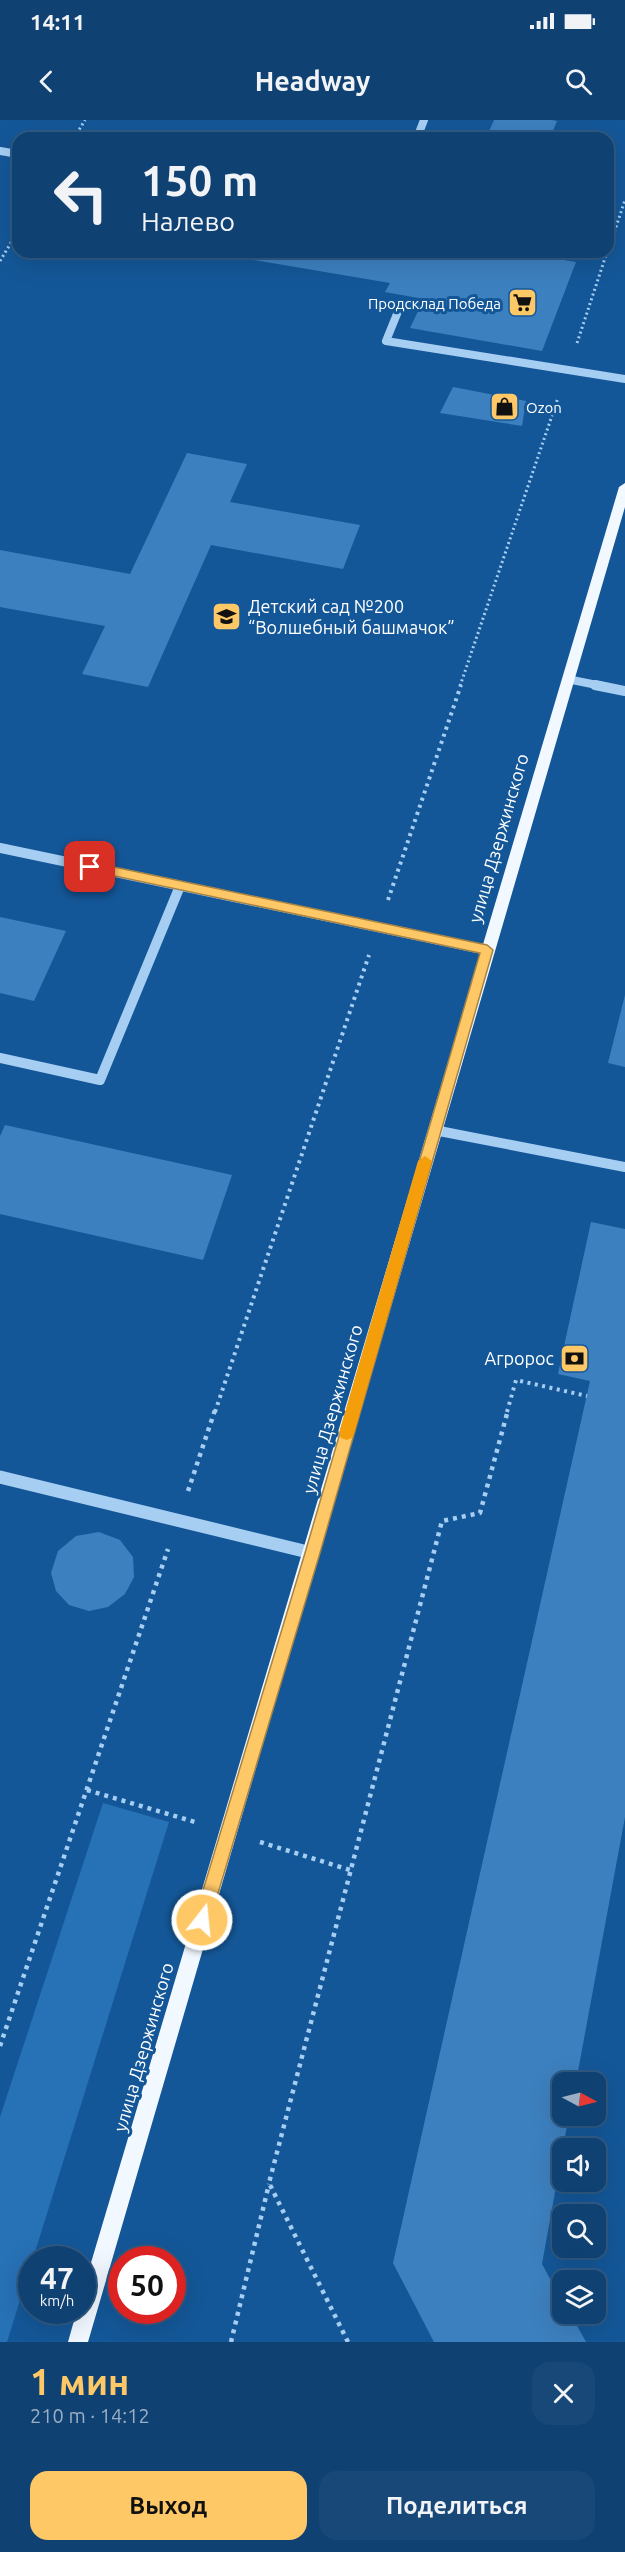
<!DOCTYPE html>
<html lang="ru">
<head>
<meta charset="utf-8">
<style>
  :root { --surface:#0f4172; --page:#184877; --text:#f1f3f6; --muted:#9bafc4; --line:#2f5a84; --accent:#ffc867 }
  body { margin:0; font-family:Ubuntu,sans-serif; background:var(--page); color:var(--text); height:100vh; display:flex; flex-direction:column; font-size:22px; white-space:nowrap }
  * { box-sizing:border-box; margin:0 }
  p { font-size:20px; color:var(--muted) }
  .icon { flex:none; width:33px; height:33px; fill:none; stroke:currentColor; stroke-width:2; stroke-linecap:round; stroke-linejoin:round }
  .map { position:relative; height:2222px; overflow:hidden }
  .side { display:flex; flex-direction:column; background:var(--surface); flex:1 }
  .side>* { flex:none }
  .banner { position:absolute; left:12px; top:12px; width:602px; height:126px; border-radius:18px; box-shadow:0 6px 24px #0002,0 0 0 2px var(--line); background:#0f4172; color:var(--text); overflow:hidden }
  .needle { width:39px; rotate:97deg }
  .tools { position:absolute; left:552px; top:1952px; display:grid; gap:12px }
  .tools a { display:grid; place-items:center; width:54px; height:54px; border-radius:12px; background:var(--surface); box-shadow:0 6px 24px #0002,0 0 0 2px var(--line); font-size:30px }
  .speed { position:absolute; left:18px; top:2126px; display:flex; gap:12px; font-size:30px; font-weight:700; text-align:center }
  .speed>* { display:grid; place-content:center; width:78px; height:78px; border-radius:50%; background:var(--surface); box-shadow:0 6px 24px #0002,0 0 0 2px var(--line); line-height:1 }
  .speed small { font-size:15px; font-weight:400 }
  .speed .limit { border:9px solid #d22; background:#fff; color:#111 }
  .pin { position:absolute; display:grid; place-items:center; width:51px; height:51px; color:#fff; margin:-26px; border-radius:12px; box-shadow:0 3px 9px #0006 }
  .me { position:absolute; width:66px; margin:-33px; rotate:16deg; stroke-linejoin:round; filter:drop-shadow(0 0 4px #0008) }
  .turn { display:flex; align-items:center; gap:21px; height:126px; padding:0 30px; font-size:27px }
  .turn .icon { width:78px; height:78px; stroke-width:2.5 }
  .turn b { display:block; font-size:42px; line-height:51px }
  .round { display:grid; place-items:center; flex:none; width:63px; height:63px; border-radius:18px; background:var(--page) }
  .headline { display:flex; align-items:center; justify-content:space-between; height:102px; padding:0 30px }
  h1 { font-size:36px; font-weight:700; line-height:45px; color:var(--accent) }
  .primary-button { display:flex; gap:12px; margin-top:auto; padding:12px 30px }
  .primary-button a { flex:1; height:69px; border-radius:18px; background:var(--accent); color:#111; font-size:24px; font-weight:700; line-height:69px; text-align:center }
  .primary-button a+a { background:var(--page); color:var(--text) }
  .status { display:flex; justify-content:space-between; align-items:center; height:42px; padding:0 30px; background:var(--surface); direction:ltr }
  .status svg { height:16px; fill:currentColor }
  header { display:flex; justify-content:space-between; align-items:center; height:78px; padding:0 30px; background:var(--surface); font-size:27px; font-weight:700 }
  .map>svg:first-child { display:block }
  .green { fill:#2771b6 }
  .building { fill:#3d80bf }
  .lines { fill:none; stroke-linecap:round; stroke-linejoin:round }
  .path-far2 { stroke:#a6cef3; stroke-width:3; stroke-dasharray:2 3; stroke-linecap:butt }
  .path-far1 { stroke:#a6cef3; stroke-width:4; stroke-dasharray:3 4.5; stroke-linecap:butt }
  .path { stroke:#a6cef3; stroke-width:4.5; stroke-dasharray:4 5; stroke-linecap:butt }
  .minor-far2 { stroke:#a6cef3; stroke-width:8 }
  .minor-far1 { stroke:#a6cef3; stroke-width:10 }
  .minor { stroke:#a6cef3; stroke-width:13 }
  .major { fill:#f1f8ff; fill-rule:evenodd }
  .route { fill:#ffc867; stroke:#a68243; stroke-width:1.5 }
  .slow { fill:#f59e0b }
  .labels { text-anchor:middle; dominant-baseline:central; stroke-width:6; stroke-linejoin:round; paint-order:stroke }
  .far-poi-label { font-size:15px; fill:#fff; stroke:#145798; text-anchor:end }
  .poi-label { font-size:18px; fill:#fff; stroke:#145798; text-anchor:start }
  .street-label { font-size:18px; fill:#fff; stroke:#145798 }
</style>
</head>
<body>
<div class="status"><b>14:11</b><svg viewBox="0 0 49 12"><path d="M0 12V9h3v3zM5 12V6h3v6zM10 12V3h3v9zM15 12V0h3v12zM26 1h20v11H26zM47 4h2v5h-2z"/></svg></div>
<header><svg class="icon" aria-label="back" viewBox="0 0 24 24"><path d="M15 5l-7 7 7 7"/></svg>Headway<svg class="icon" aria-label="search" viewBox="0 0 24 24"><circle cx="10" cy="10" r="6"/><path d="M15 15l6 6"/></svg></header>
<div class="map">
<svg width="625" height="2222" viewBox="0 0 625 2222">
  <rect width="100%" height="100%" fill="#145798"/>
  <polygon class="green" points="103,1683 169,1702 7,2222 0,2222 0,1997"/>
  <g class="building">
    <polygon points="494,0 552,0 557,1 550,18 486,18"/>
    <polygon points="206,132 516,132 576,142 542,231 410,208 424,179 385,172 390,163"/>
    <polygon points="453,267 526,281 522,306 440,293"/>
    <polygon points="187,333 247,344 230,382 360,405 343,449 211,425 148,567 82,554 105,506 0,487 0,430 130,454"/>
    <polygon points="0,797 66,811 34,881 0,873"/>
    <polygon points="625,875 625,947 608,943"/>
    <polygon points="5,1005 232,1055 203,1140 0,1094 0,1016"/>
    <polygon points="591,1102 625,1109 625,1697 576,1962 562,1962 562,1995 569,1995 542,2144 562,2181 562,2193 570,2193 586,2222 434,2222 393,2143 590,1261 558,1254"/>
    <polygon points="99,1412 120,1420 133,1437 134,1457 125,1474 108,1487 89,1491 69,1485 56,1471 51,1453 58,1431 76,1416"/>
  </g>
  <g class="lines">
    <g class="path-far2">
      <polyline points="74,18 85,0"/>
      <polyline points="608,131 625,80"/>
      <polyline points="0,141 18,111"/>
      <polyline points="577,223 607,132"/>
      <polyline points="460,566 558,278"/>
    </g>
    <g class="path-far1">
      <polyline points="388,780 461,565"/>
      <polyline points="215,1292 369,835"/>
      <polyline points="507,1292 516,1260 587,1276"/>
    </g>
    <g class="path">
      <polyline points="188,1371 215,1290"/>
      <polyline points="87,1670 195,1702"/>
      <polyline points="260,1722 350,1750"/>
      <polyline points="0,1926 168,1429"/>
      <polyline points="231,2222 269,2064"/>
      <polyline points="348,2222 269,2063 442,1401 480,1393 508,1290"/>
    </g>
    <g class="minor-far2">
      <polyline points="417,18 424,0"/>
      <polyline points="0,31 18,34"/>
      <polyline points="399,189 386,221 625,259"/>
      <polyline points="567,559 602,566"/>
    </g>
    <g class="minor-far1">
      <polyline points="595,565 625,571"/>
      <polyline points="0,728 487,830"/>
      <polyline points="0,938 100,960 180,766"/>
      <polyline points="434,1010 625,1047"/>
    </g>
    <polyline class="minor" points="0,1357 312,1433"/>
    <polygon class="major" points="625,363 625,387 88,2222 68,2222 77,2190 82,2190 82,2173 619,367"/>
  </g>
  <polygon class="route" points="90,742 487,825 493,830 320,1433 210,1800 208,1806 202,1809 196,1806 194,1800 305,1433 480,833 86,750 86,744"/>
  <polygon class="slow" points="425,1036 432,1041 354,1313 352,1318 347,1320 341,1318 339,1313 418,1041"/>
  <defs>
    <symbol id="supermarket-square" viewBox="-11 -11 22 22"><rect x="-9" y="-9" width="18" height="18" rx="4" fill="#ffc867" stroke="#145798"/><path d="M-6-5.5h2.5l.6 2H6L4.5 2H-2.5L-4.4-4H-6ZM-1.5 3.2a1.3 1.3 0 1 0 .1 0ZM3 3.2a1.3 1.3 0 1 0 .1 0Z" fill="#111"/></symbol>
    <symbol id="shop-square" viewBox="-11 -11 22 22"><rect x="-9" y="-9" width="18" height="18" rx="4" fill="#ffc867" stroke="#145798"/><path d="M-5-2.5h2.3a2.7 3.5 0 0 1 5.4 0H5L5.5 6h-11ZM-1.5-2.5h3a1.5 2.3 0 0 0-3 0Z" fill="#111"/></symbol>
    <symbol id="school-square" viewBox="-11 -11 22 22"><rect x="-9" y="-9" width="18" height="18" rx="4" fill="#ffc867" stroke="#145798"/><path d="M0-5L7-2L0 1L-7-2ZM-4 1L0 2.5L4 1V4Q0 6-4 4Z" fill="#111"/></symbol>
    <symbol id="bank-square" viewBox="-11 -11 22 22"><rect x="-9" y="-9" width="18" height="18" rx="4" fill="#ffc867" stroke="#145798"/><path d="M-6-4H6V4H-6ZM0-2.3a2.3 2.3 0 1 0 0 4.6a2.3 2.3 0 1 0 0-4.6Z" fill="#111"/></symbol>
  </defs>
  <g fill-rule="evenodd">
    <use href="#supermarket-square" x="506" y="166" width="33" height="33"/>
    <use href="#shop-square" x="488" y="270" width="33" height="33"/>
    <use href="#school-square" x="210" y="480" width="33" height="33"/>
    <use href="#bank-square" x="558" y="1222" width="33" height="33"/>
  </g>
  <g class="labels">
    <g class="far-poi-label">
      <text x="501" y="183">Продсклад Победа</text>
      <text x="526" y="287" text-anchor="start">Ozon</text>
    </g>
    <g class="poi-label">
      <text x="248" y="486">Детский сад №200<tspan x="248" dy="21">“Волшебный башмачок”</tspan></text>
      <text x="554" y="1238" text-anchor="end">Агророс</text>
    </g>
    <g class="street-label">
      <text transform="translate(498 718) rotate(-74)">улица Дзержинского</text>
      <text transform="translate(332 1289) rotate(-74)">улица Дзержинского</text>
      <text transform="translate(143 1927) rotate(-74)">улица Дзержинского</text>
    </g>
  </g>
</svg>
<div class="tools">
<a><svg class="needle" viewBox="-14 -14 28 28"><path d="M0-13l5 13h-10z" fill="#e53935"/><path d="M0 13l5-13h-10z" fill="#9bafc4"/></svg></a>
<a><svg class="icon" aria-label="sound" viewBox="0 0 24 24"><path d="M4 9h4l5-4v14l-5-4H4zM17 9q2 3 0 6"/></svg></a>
<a><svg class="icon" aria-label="search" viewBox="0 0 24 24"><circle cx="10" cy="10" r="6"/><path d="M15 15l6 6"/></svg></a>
<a><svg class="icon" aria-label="layers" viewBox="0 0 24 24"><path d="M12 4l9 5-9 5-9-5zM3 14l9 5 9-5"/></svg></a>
</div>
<div class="speed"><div>47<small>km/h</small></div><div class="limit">50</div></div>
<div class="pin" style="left:90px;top:747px;background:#d93025"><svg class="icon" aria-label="arrive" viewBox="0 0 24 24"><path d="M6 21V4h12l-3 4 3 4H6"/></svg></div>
<svg class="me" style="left:202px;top:1800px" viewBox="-20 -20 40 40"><circle r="17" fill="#ffc867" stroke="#fff" stroke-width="3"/><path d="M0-11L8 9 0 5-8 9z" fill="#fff"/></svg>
<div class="banner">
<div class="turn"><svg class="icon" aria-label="left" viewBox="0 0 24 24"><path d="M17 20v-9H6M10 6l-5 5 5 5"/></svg><div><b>150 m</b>Налево</div></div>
</div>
</div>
<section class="side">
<div class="headline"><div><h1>1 мин</h1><p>210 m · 14:12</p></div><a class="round"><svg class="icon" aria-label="close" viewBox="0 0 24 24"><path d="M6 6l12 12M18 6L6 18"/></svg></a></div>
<div class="primary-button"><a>Выход</a><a>Поделиться</a></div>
</section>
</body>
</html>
